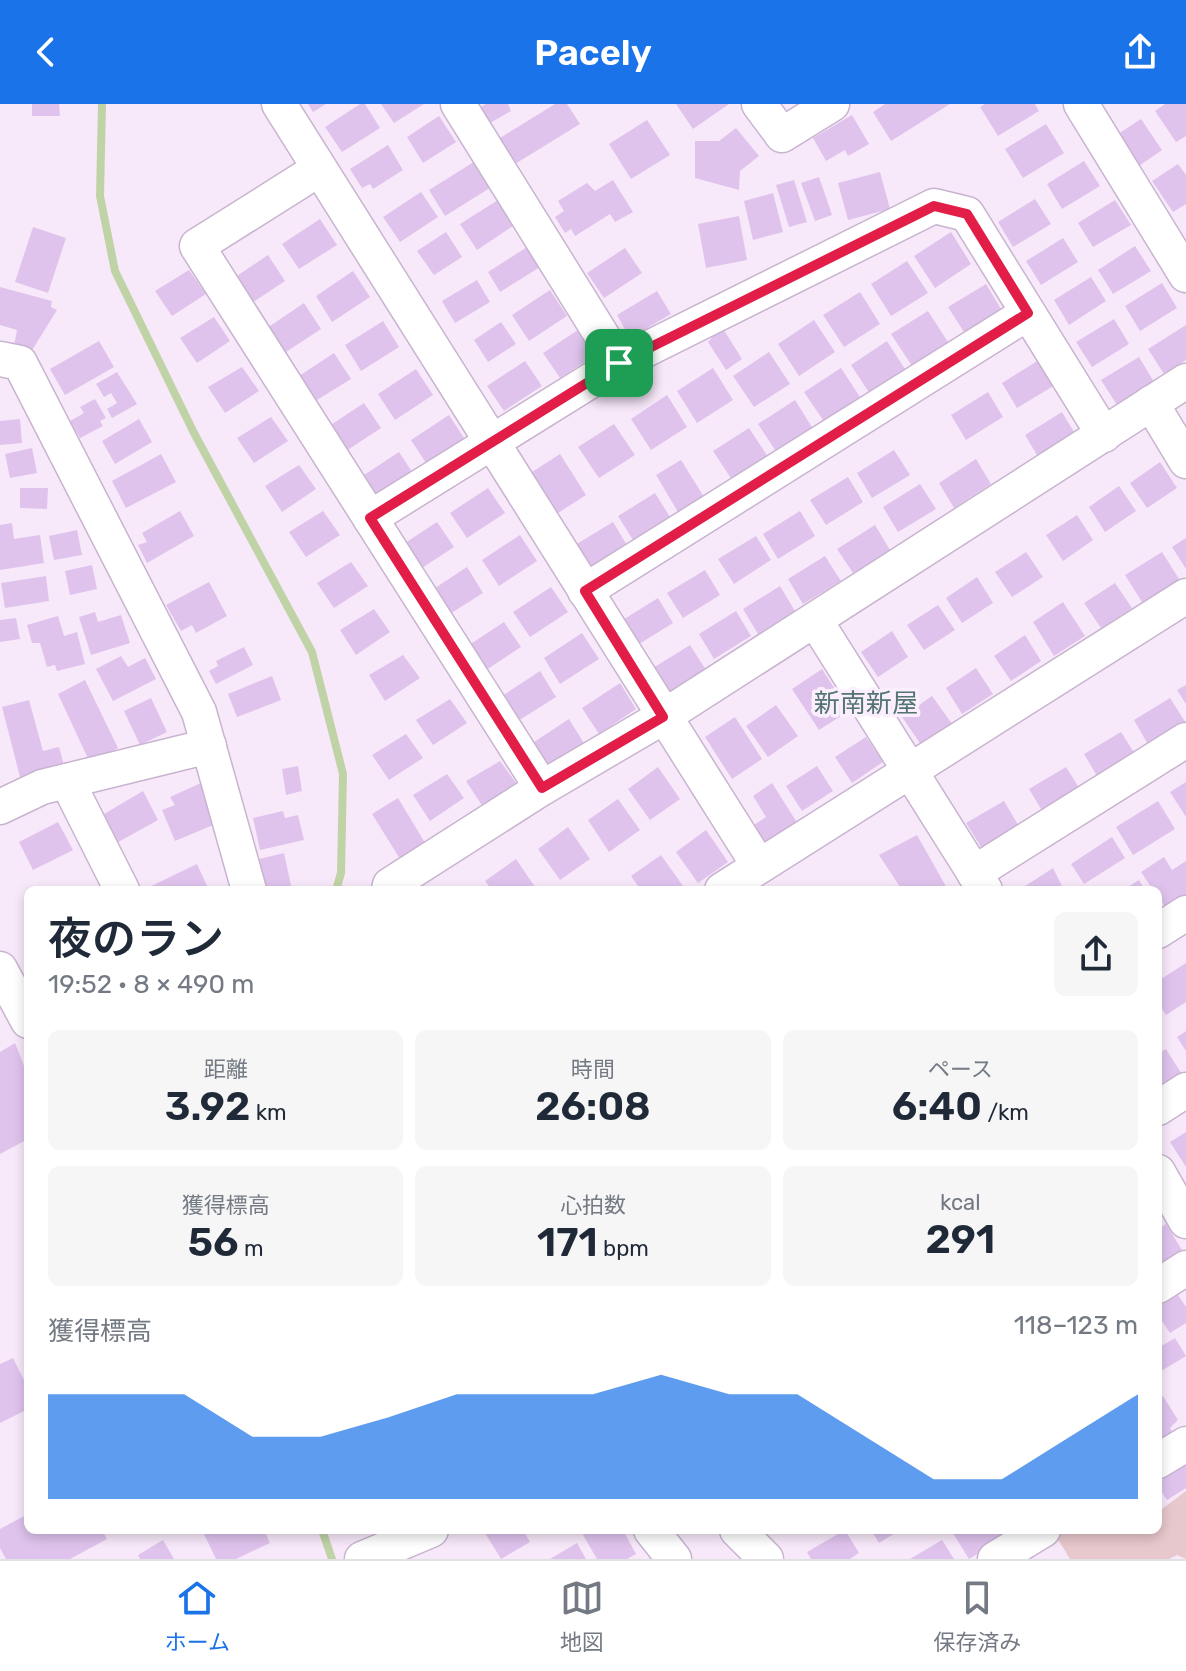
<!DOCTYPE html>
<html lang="ja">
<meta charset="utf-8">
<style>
:root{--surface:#fff;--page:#f6f6f7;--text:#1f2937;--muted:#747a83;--line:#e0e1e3;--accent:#1a73e8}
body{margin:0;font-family:Rubik,"Noto Sans JP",sans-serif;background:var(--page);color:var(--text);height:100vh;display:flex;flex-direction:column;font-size:30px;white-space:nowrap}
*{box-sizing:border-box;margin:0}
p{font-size:26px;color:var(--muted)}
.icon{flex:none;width:44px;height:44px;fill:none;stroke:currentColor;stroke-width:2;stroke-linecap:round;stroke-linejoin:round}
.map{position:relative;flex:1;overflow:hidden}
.drawer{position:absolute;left:24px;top:782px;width:1138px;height:648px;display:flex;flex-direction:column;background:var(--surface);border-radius:12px;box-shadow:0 4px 12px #0003}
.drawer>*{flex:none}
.pin{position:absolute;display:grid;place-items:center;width:68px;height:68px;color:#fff;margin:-34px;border-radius:16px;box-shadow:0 4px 12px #0006}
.round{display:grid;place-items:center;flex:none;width:84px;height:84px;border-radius:12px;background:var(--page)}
.summary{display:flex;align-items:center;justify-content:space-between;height:136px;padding:0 24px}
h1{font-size:44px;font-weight:600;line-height:60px}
.stats{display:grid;grid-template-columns:repeat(3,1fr);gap:12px;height:136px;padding:8px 24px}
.stats div{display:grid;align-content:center;border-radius:12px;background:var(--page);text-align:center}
.stats b{font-size:40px;font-weight:600}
.stats small{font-size:22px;font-weight:400}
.stats p{font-size:22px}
.chart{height:224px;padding:16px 24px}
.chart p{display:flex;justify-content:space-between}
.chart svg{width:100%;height:144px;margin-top:8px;fill:var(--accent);opacity:.7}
header{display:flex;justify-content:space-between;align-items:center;height:104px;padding:0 24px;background:var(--accent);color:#fff;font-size:36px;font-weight:600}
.menu{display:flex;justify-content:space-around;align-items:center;height:112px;border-top:2px solid var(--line);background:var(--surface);font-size:22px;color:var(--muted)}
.menu a{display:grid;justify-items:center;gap:4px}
.menu .selected{color:var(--accent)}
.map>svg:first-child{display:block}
</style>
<header><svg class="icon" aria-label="back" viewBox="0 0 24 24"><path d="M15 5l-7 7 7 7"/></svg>Pacely<svg class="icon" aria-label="share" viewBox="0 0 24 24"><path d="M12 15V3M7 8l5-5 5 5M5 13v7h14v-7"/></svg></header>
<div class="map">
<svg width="1186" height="1455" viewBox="0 0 1186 1455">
<rect width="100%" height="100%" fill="#f8e9fa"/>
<polygon fill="#e7c8cc" points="1186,1387 1186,1455 1177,1451 1169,1455 1070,1455 1053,1427 1158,1426 1158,1408"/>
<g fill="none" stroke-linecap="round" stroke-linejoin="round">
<g stroke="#c0d3a6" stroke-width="8">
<polyline points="102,0 100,92 115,167 194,329 312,548 343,670 341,769 336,786"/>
<polyline points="322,1426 332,1455"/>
</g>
</g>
<g fill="#dfc3ed">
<polygon points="32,0 59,0 60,12 32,12"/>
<polygon points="308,0 326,0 313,8"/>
<polygon points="360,0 365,0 380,24 342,48 325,23"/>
<polygon points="381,0 424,0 394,19"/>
<polygon points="486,0 508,0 511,7 485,22 476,6"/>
<polygon points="555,0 567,0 580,20 515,60 500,34"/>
<polygon points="676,0 729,0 693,25"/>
<polygon points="885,0 950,0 891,37 873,8"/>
<polygon points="985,0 1035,0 1039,7 998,32 980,3"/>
<polygon points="1165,0 1186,0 1186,32 1176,38 1155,7"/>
<polygon points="852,11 869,40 848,52 845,46 826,57 813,34"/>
<polygon points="439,12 456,38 423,59 407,33"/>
<polygon points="1141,15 1162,46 1136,64 1115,32"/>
<polygon points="647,16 670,51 631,75 609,40"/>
<polygon points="1046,20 1064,49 1023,74 1005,45"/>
<polygon points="736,24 759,52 740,67 739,86 695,74 695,37 719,37"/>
<polygon points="388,41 403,66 373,85 370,80 362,84 350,65"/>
<polygon points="477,56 493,82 445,112 429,86"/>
<polygon points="1084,57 1100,82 1062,105 1047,80"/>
<polygon points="1178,60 1186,71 1186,100 1173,108 1152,77"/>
<polygon points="880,68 890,105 848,116 838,79"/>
<polygon points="819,73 832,111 815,117 801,79"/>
<polygon points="613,76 633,108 615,118 610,110 575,132 571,125 565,129 555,113 564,107 558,97 587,79 595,87"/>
<polygon points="794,76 807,118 789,123 776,81"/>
<polygon points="421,88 438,113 400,138 383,113"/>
<polygon points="773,89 783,128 753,136 744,97"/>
<polygon points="1035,95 1051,120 1013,143 998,118"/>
<polygon points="498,96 519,118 477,146 460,120"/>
<polygon points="1115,96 1131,121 1093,143 1078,119"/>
<polygon points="739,112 747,156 706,164 698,120"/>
<polygon points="320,115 337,141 299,165 282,140"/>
<polygon points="33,123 66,134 48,189 15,178"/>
<polygon points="446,128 462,153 434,171 417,147"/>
<polygon points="951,128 971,160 935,184 914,152"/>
<polygon points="1063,134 1078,158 1041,181 1026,157"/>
<polygon points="532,140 545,160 500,188 488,168"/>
<polygon points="1135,142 1151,167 1113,190 1098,166"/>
<polygon points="625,144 642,169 604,194 587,169"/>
<polygon points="268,151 285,177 247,202 231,176"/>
<polygon points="907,157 928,189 891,212 871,180"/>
<polygon points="189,166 206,190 172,212 155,187"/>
<polygon points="353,167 370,193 332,218 316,192"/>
<polygon points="1091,173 1106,197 1069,221 1054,196"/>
<polygon points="477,176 490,198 455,219 442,197"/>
<polygon points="1162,179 1177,204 1140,227 1125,202"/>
<polygon points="986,180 1001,205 964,228 948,203"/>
<polygon points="0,183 52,197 51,203 57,206 31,248 14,242 17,226 0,221"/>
<polygon points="550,186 567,212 529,237 512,211"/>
<polygon points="657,187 671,210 630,234 617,211"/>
<polygon points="860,188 880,220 844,243 823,211"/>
<polygon points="304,199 321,225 283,250 267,224"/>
<polygon points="928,207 948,238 912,262 891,230"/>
<polygon points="214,213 230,237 197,259 180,234"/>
<polygon points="1114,215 1129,240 1092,263 1076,238"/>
<polygon points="814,216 835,248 799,272 778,240"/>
<polygon points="383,217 399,243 361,267 345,241"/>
<polygon points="501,218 516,240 488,258 474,236"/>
<polygon points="1186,221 1186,256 1164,270 1148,245"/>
<polygon points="722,223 742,255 726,266 708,238"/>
<polygon points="581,224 598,249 560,274 543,249"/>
<polygon points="99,237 114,263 65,291 50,265"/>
<polygon points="887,237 908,270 872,293 851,261"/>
<polygon points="769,248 790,280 754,303 733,272"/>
<polygon points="334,249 351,275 312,299 296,274"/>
<polygon points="1139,253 1154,278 1117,301 1101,276"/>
<polygon points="1039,256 1055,281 1017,304 1002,279"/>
<polygon points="525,257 542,282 504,307 487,282"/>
<polygon points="242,263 259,287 225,309 208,283"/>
<polygon points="713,264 733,296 697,319 677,287"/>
<polygon points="841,264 862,296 825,319 804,288"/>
<polygon points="416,265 433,291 395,316 378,290"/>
<polygon points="117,268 137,300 112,314 107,305 117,299 111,289 104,293 96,280"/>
<polygon points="988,288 1003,313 966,336 951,311"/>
<polygon points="667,291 687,323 651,346 631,315"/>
<polygon points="95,295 106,314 100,317 103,322 80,334 70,317 84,309 80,303"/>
<polygon points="795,296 815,328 779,352 758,320"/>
<polygon points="364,299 381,324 343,349 326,324"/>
<polygon points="1062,308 1077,333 1040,356 1025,331"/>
<polygon points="449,311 466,337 428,362 411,336"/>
<polygon points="271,313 288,337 254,359 237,334"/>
<polygon points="20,315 22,339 0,341 0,317"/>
<polygon points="139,315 152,338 115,360 102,337"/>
<polygon points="614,320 635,351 599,374 578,343"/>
<polygon points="749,324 770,356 734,379 713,347"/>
<polygon points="32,344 37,369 10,374 5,350"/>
<polygon points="894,346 910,371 872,394 857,369"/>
<polygon points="399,348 416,374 378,399 361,373"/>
<polygon points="161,350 176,378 126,404 112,377"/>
<polygon points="560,350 586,391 558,409 532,368"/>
<polygon points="976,355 991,380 954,404 939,379"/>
<polygon points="681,356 704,393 678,408 656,371"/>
<polygon points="1160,358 1177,384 1147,404 1130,379"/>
<polygon points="299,361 316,385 282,408 265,382"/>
<polygon points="848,373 863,398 826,421 810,396"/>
<polygon points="920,380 936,405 898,428 883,403"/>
<polygon points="1119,382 1136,407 1105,428 1089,403"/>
<polygon points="20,384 48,384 47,405 20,404"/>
<polygon points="488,384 505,409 467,434 450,409"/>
<polygon points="655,389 670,413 633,436 618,412"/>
<polygon points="180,407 194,432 147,459 138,441 147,438 142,429"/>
<polygon points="323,407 340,431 306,453 289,428"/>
<polygon points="800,407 815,432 778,455 763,430"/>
<polygon points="1077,411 1093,436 1063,457 1046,431"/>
<polygon points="437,418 454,443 416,468 399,443"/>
<polygon points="613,418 628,443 591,466 575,441"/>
<polygon points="12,419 14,435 40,431 44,459 0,466 0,421"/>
<polygon points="875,421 890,446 853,469 837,445"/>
<polygon points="77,426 82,451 54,456 49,432"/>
<polygon points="520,431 537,457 499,482 482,456"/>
<polygon points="756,432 771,456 734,480 718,455"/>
<polygon points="1186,434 1186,465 1172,443"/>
<polygon points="1026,448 1043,473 1012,493 995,468"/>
<polygon points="1162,448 1179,475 1142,498 1125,471"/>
<polygon points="825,452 841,477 803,500 788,475"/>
<polygon points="351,458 368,482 334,504 317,479"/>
<polygon points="92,461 97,485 70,491 65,467"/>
<polygon points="467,463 483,489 445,513 429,488"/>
<polygon points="705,466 720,491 683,514 667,489"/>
<polygon points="46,472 49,497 5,504 1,479"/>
<polygon points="977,473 993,499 962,519 946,494"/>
<polygon points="209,478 227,512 196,529 192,521 181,527 166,501"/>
<polygon points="1115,479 1132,504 1101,524 1084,499"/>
<polygon points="780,482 795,507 758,530 743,505"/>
<polygon points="551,483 568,508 530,533 513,508"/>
<polygon points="658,494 673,519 636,542 621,517"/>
<polygon points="1063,498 1085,532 1054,552 1033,518"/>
<polygon points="938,501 955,526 924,546 907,521"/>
<polygon points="374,505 390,528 356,551 340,526"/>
<polygon points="736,507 751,532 714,555 699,530"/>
<polygon points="95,508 98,518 121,511 130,539 91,551 79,513"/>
<polygon points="58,512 64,532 77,528 85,560 57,567 55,561 47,563 40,539 32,539 27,521"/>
<polygon points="16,514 20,535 0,538 0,516"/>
<polygon points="504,518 521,543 483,568 466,543"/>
<polygon points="892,527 908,553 878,573 861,548"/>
<polygon points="582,529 599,555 560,580 544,554"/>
<polygon points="1025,531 1041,557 1011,577 994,552"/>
<polygon points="690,541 706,566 668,589 653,564"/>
<polygon points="244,543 253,561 216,580 209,567 218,562 216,557"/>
<polygon points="403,551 420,574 385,597 369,571"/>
<polygon points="121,552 128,563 145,554 156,575 113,597 96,565"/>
<polygon points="976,564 993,590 962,610 946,584"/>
<polygon points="822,565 849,607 819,626 792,585"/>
<polygon points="540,567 556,593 518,617 502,592"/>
<polygon points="272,572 281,596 237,613 228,590"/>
<polygon points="85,576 118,644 91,661 58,590"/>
<polygon points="620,579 636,605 599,630 582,604"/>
<polygon points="1186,581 1186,600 1177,586"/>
<polygon points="932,592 955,624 924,645 902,613"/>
<polygon points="151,594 167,628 140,641 124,607"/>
<polygon points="1170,594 1186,619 1150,644 1134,616"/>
<polygon points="450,595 467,619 433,641 416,616"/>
<polygon points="29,596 43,647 59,643 64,661 20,673 2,603"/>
<polygon points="776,601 798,632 768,653 746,622"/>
<polygon points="735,613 762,655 732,675 705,633"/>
<polygon points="569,615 585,641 547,666 531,640"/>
<polygon points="1121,628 1138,655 1100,677 1084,650"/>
<polygon points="406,630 423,654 389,676 372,651"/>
<polygon points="866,633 883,658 852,679 835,653"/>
<polygon points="500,657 517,680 483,703 466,677"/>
<polygon points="298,662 302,687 286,691 282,665"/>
<polygon points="817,662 833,687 802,707 786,682"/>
<polygon points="658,663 680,695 650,716 628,685"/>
<polygon points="1066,663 1083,690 1046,713 1029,685"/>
<polygon points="447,670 464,694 430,717 413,691"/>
<polygon points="1186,678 1186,713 1170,688"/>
<polygon points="201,679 218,719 175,737 162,706 175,701 170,693"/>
<polygon points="772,679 798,720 766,740 754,721 766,713 753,692"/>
<polygon points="143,687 158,716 113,741 99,713"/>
<polygon points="398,694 427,742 402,758 372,710"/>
<polygon points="618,695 640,726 609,748 588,716"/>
<polygon points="1004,697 1020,724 983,746 966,719"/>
<polygon points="1158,697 1175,725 1133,751 1116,723"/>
<polygon points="283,707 285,714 298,711 304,736 260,746 253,714"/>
<polygon points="58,718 73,746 33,766 19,738"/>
<polygon points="568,723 590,755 560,776 538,745"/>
<polygon points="706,726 728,758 698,779 676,748"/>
<polygon points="917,731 948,786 902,786 879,751"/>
<polygon points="1112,733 1125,754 1084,780 1071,760"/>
<polygon points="284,749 292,786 261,786 255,756"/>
<polygon points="661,751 683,782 678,786 641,786 631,772"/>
<polygon points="1164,753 1172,766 1186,757 1186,792 1165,805 1158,786 1153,786 1141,768"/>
<polygon points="516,755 537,786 492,786 485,777"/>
<polygon points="197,760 209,786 143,786"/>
<polygon points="1053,764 1064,786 1019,786"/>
<polygon points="1139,776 1145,786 1123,786"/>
<polygon points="1186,859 1186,898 1166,911 1158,898 1158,877"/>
<polygon points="1186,927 1186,947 1177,933"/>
<polygon points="15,939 28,972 28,1035 0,1050 0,948"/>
<polygon points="1166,945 1183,972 1158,988 1158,950"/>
<polygon points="1186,1028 1186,1063 1170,1038"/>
<polygon points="1166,1120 1182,1146 1158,1161 1158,1125"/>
<polygon points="1178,1191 1186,1203 1186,1219 1170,1229 1158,1211 1158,1203"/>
<polygon points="1175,1234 1186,1252 1158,1269 1158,1244"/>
<polygon points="13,1254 28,1284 28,1305 0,1319 0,1260"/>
<polygon points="1163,1292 1178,1316 1170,1324 1175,1333 1158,1342 1158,1295"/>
<polygon points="1186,1351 1186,1384 1167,1396 1158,1382 1158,1369"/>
<polygon points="28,1410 28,1426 102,1426 107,1435 70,1455 6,1455 0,1444 0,1425"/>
<polygon points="202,1426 264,1426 270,1439 236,1455 216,1455"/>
<polygon points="490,1426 523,1426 530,1438 501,1455 485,1429"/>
<polygon points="591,1426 623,1426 636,1450 627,1455 597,1455 583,1431"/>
<polygon points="845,1426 859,1449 850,1455 811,1455 807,1448"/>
<polygon points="871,1426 900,1426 879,1439"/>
<polygon points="951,1426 1017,1426 969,1455"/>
<polygon points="163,1436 174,1455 140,1455 138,1451"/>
<polygon points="942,1436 954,1455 910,1455"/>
<polygon points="577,1439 586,1455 550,1455"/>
</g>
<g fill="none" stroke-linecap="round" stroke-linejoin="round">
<g stroke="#c8b4d0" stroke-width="37">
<g id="minor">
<polyline points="279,0 759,762"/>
<polyline points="458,0 619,259"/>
<polyline points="759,0 782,31 832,0"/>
<polyline points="1081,0 1186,171"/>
<polyline points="319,65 197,142 542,684"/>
<polyline points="0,255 20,259 199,608 249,786"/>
<polyline points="1151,299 1186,357"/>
<polyline points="370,414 619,259 934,102 967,110 1104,331"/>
<polyline points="585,487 1028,209"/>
<polyline points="815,516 985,786"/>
<polyline points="67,677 122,786"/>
<polyline points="0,703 42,683 209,642"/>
<polyline points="974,769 1186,636"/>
<polyline points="389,786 390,781 542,684 663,613 1186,277"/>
<polyline points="722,786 1186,492"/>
<polyline points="1158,827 1186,809"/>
<polyline points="0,865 28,917"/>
<polyline points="1158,1004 1186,986"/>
<polyline points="1158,1068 1186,1117"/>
<polyline points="1158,1182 1186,1164"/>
<polyline points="1158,1357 1186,1340"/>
<polyline points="651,1426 674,1455"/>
<polyline points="737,1426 766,1455"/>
<polyline points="362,1455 431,1426"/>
<polyline points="995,1455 1043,1426"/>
</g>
</g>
<use href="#minor" stroke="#fff" stroke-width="34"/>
</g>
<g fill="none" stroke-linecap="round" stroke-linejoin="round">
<g stroke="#fff" stroke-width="16">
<polygon id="route" points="934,102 967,110 1028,209 585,487 663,613 542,684 370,414 619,259"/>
</g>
<use href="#route" stroke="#e11d48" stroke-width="10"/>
</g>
<g text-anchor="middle" stroke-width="7" stroke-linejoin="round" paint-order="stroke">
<g font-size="26" fill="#547472" stroke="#fbeffd">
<text x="866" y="608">新南新屋</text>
</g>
</g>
</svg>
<div class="pin" style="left:619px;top:259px;background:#1e9e55"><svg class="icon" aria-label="arrive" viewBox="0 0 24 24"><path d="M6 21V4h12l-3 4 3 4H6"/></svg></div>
<section class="drawer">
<div class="summary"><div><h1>夜のラン</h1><p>19:52 · 8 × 490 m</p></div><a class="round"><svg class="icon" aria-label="share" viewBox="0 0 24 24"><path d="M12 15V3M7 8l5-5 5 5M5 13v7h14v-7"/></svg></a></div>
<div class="stats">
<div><p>距離</p><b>3.92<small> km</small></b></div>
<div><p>時間</p><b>26:08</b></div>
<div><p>ペース</p><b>6:40<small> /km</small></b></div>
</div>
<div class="stats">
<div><p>獲得標高</p><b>56<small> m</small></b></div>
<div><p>心拍数</p><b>171<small> bpm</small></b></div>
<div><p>kcal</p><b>291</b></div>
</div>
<div class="chart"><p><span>獲得標高</span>118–123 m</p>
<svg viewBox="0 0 160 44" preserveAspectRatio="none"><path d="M0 44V12L10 12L20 12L30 25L40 25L50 19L60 12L70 12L80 12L90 6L100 12L110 12L120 25L130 38L140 38L150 25L160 12V44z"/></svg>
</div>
</section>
</div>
<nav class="menu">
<a class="selected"><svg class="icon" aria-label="home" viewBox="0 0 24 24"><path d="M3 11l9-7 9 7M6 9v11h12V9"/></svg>ホーム</a>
<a><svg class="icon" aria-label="map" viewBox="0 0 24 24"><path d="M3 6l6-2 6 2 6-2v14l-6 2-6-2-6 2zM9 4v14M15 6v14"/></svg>地図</a>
<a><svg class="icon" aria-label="saved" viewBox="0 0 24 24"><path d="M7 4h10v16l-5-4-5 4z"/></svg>保存済み</a>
</nav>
